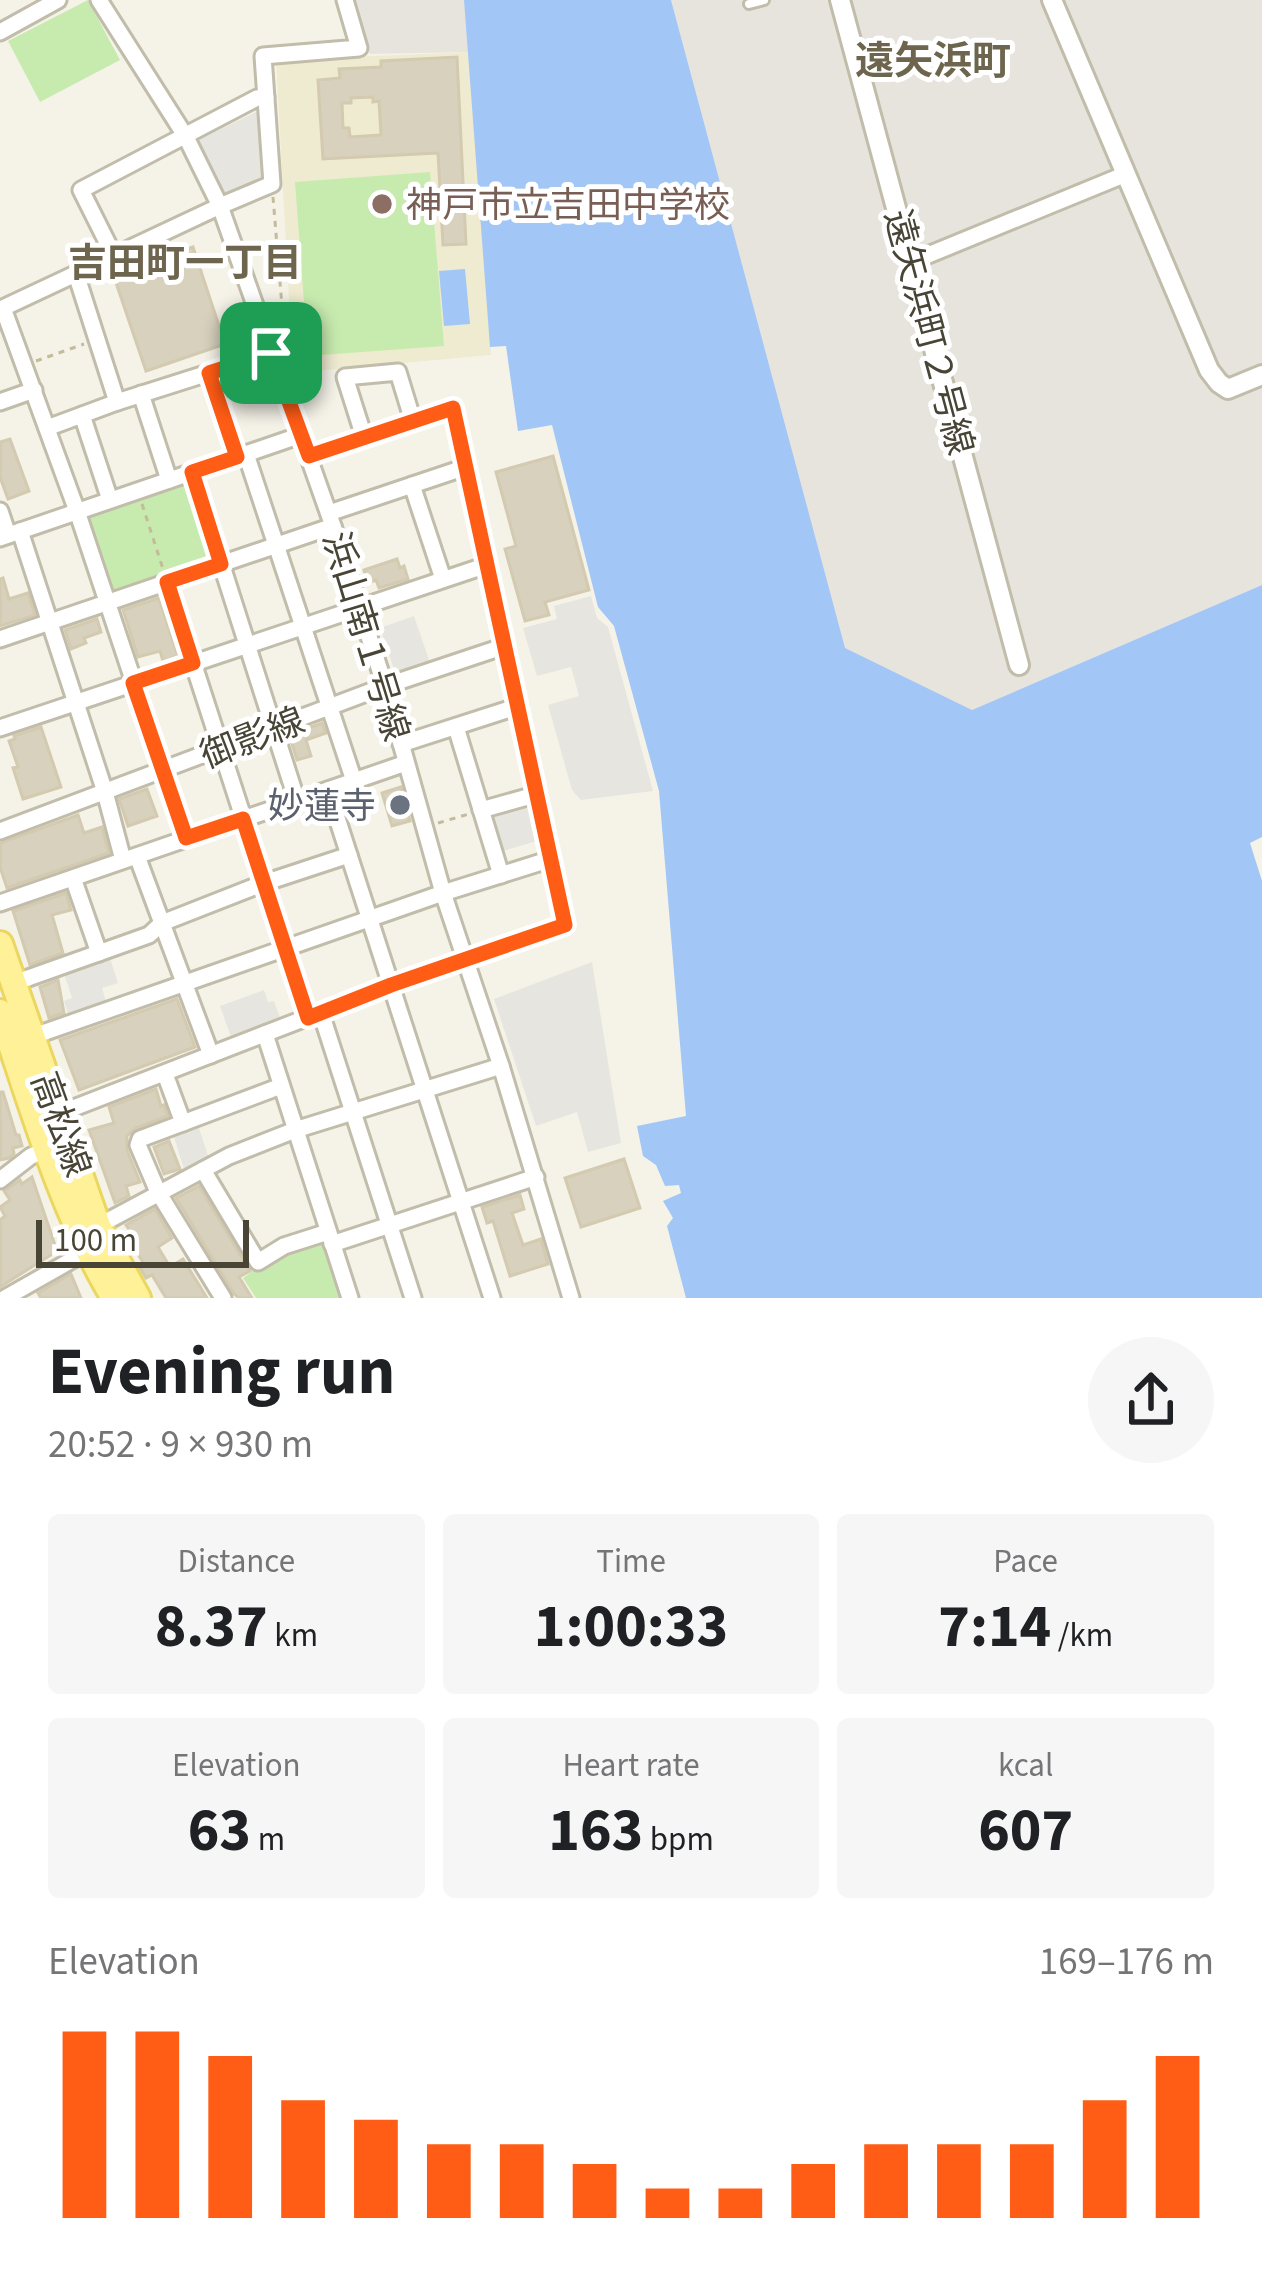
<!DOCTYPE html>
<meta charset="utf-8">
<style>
:root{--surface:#fff;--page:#f6f6f6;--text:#202124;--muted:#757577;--accent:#ff5c15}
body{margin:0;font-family:"Source Sans 3","Noto Sans JP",sans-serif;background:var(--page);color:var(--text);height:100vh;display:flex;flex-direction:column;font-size:45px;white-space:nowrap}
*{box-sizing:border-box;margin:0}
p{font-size:39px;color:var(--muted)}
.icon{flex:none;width:66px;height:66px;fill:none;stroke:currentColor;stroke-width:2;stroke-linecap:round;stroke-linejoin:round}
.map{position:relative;height:1298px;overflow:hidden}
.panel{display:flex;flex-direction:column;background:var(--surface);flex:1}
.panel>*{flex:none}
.scale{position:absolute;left:36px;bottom:30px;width:213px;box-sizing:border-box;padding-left:12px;border:6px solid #494536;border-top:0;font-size:33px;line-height:42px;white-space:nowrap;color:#494536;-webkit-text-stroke:9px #fff;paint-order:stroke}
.pin{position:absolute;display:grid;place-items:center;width:102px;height:102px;color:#fff;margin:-51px;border-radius:24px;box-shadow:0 6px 18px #0006}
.round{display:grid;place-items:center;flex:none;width:126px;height:126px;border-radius:63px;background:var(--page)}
.summary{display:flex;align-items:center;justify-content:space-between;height:204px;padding:0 48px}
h1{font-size:66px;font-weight:700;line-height:90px}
.figures{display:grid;grid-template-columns:repeat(3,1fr);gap:18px;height:204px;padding:12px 48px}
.figures div{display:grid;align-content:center;border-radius:12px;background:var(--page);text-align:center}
.figures b{font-size:60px;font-weight:700}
.figures small{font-size:33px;font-weight:400}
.figures p{font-size:33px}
.chart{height:336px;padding:24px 48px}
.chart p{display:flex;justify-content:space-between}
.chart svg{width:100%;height:216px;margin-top:12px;stroke:var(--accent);stroke-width:6}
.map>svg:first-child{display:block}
</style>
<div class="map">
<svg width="1262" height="1298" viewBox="0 0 1262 1298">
<rect width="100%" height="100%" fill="#f5f3e8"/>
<g fill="#e7e4dd">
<polygon points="353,0 464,0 470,52 370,54"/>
<polygon points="671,0 1262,0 1262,585 972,710 844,648"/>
</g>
<polygon fill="#efebd1" points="470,52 491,355 293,373 276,60"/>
<g fill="#c7ebaf">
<polygon points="88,0 120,60 40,102 8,41"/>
<polygon points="430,172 444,346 308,356 295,182"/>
<polygon points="193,476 216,559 111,596 83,516"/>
<polygon points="320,1238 326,1242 344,1298 256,1298 243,1278 284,1249"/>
</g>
<g fill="#e6e5e0">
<polygon points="256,112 265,116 267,176 221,198 194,142"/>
<polygon points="591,596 597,618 608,627 653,791 581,800 572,790 548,705 579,696 571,667 537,676 523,628 557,619 554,606"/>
<polygon points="414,616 430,663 401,672 394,669 380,628"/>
<polygon points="529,802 540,840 500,852 489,814"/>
<polygon points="109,955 118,983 102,988 107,1005 69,1017 64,1001 72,998 63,970"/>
<polygon points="592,962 621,1143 588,1152 577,1112 536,1126 494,999"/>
<polygon points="264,990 268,1002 274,1001 282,1023 232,1040 220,1006"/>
<polygon points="197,1122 209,1159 185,1172 172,1131"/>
</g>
<g fill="#a2c6f5">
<polygon points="464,0 671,0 845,648 972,710 1262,585 1262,837 1250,843 1262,881 1262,1298 686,1298 667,1226 673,1218 663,1201 681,1193 679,1185 665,1186 656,1165 643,1156 637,1126 686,1116 659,791 614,626 598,607 552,425 518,431 506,346 490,347"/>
<polygon points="465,269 470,324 444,326 439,271"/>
</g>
<g fill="#d7d1bd" stroke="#d3cab0" stroke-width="3" fill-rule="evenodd">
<path d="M457,57L466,244L443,245L438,153L323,159L318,80L340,78L339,69L381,67V61ZM373,97V102L379,101L381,135L350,137L349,128H343L342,103H351V98Z"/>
<polygon points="193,247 225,344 146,371 113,274"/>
<polygon points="10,439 29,491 8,499 0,477 0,442"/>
<polygon points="553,456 589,590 545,602 549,615 525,621 505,549 516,546 496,472"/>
<polygon points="397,559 400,568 404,566 408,579 379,588 376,580 368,583 364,570"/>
<polygon points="3,578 9,599 28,593 35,615 0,626 0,579"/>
<polygon points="159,598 178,656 163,661 160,651 138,657 123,610"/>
<polygon points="97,619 101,632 84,638 86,643 71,649 65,630"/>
<polygon points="322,723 326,733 306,740 311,756 297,760 289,735"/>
<polygon points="41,727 61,787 23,799 13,768 18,767 9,741 15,739 14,736"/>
<polygon points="401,787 410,821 392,826 382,793"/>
<polygon points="147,789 157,816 128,826 119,799"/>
<polygon points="78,815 84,833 102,827 109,853 7,888 0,867 0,843"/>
<polygon points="66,893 71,910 52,915 63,953 30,965 13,911"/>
<polygon points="58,980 64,1013 49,1018 40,987"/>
<polygon points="177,999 195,1047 79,1090 60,1040"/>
<polygon points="156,1089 161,1106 164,1105 168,1116 136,1128 127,1136 127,1150 140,1182 126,1186 129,1196 115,1203 89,1130 114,1123 109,1107"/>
<polygon points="0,1092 3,1092 16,1135 19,1135 22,1146 13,1148 14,1154 9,1158 0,1160"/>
<polygon points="169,1141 180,1169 164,1174 154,1147"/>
<polygon points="624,1159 640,1208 581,1227 565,1178"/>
<polygon points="32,1177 57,1251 0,1287 0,1220 5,1216 0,1207 10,1200 4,1191 20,1180 22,1184"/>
<polygon points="199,1186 250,1271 239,1277 252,1298 239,1298 234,1294 176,1198"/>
<polygon points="520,1195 524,1209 512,1213 523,1245 541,1239 548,1264 510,1276 493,1221 487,1223 482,1207"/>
<polygon points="155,1209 172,1238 158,1247 170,1267 183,1259 207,1298 166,1298 152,1275 146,1278 140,1268 145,1266 126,1233 130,1231 126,1225"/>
<polygon points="71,1274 81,1298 41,1298 38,1293"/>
</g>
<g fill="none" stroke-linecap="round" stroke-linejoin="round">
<g stroke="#c1bdaa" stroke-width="14">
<polyline id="service" points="749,4 764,0"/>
</g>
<g stroke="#c1bdaa" stroke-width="21">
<g id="minor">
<polyline points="99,0 186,137 220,206 333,526 385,686 443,893 501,1066 571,1298"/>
<polyline points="0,32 58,0"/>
<polyline points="114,256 81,190 257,98 266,97"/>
<polyline points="911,262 1126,174"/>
<polyline points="76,274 117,402"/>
<polyline points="209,373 237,457"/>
<polyline points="141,394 169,480"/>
<polyline points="0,402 34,390"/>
<polyline points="82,415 110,500"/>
<polyline points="47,428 117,402 271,353"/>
<polyline points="364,437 345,377 398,372 413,421"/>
<polyline points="246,454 354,781"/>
<polyline points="192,472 297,801"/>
<polyline points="412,485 443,579"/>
<polyline points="0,511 8,535"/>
<polyline points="329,513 466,467"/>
<polyline points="20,531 105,792 123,860"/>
<polyline points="0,538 301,435"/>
<polyline points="167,582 308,1018"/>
<polyline points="0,639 333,526"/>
<polyline points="456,727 501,875"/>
<polyline points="0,728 487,565"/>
<polyline points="401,744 519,706"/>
<polyline points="328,790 492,1298"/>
<polyline points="481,810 538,794"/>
<polyline points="0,831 385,686 505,646"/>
<polyline points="186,839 77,511 3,308 220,206 272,184 263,56 359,48 345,0"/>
<polyline points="137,856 211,1055"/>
<polyline points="73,878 99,953"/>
<polyline points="0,903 406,763"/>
<polyline points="14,983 149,935 162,923 264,883 349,855"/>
<polyline points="321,1013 413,1298"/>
<polyline points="265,1034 350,1298"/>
<polyline points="31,1037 443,893 551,859"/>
<polyline points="165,1074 183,1123"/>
<polyline points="58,1114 391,985 565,925 453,408 309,456"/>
<polyline points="203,1170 258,1262 284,1246 328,1232"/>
<polyline points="0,1180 31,1156 54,1147"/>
<polyline points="98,1226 229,1156 295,1130 501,1066"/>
<polyline points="332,1244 536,1177"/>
<polyline points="5,1298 86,1252"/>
<polyline points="223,1298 158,1192 138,1145 140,1139 281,1086"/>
</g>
</g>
<g stroke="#c1bdaa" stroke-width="24">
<g id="tertiary">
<polyline points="840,0 1019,665"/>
<polyline points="1052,0 1209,370 1219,383 1228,389 1262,375"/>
</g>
</g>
<g stroke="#ebd660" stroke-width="30">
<g id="primary">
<polyline points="0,944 98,1226 138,1298"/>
<path d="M0,1012C33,1109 61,1210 114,1298"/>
</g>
</g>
<g stroke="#c4bb9a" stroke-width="3" stroke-dasharray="6 6" stroke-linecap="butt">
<polyline points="273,197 285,343"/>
<polyline points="36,361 84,344"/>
<polyline points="142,504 163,569"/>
<polyline points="438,823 469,814"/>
</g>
<use href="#service" stroke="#fff" stroke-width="8"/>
<use href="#minor" stroke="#fff" stroke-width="15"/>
<use href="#tertiary" stroke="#fff" stroke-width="18"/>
<use href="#primary" stroke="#fff197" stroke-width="24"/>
</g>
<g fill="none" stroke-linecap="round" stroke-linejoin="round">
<g stroke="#fff" stroke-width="24">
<polygon id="route" points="271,353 309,456 453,408 565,925 391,985 308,1018 243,819 186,838 133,683 193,663 167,582 221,564 192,472 237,457 209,373"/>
</g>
<use href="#route" stroke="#ff5c15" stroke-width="15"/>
</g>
<circle fill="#8d6e63" stroke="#fff" stroke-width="4.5" cx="382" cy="204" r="12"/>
<circle fill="#6b7280" stroke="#fff" stroke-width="4.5" cx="400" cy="805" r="12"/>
<g text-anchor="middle" stroke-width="10" stroke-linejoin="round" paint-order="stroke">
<g font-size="36" fill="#785e54" stroke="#fff" text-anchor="start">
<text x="406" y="217">神戸市立吉田中学校</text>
</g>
<g font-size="36" fill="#494536" stroke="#fff">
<text transform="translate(930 332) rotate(75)" y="13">遠矢浜町２号線</text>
<text transform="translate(367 636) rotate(73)" y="13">浜山南１号線</text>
<text transform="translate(252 737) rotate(-21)" y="13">御影線</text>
<text transform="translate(62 1124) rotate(70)" y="13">高松線</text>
</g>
<g font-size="36" fill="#5b616d" stroke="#fff" text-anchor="end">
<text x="376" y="818">妙蓮寺</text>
</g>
<g font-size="39" font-weight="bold" fill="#6d654d" stroke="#fff">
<text x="933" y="74">遠矢浜町</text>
<text x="185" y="276">吉田町一丁目</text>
</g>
</g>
</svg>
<div class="scale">100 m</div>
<div class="pin" style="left:271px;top:353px;background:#1e9e55"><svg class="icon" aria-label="arrive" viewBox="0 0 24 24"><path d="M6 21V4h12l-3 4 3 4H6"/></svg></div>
</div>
<section class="panel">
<div class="summary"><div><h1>Evening run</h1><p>20:52 · 9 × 930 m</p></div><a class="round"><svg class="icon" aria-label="share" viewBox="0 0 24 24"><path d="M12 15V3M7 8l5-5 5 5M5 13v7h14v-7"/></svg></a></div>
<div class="figures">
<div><p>Distance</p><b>8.37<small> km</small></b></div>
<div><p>Time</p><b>1:00:33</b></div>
<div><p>Pace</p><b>7:14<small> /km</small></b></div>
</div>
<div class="figures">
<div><p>Elevation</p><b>63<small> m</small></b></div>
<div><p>Heart rate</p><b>163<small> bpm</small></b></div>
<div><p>kcal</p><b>607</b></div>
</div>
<div class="chart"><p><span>Elevation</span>169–176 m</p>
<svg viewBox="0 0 160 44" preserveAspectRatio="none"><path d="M5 44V6M15 44V6M25 44V11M35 44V20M45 44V24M55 44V29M65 44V29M75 44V33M85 44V38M95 44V38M105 44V33M115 44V29M125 44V29M135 44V29M145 44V20M155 44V11"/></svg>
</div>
</section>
